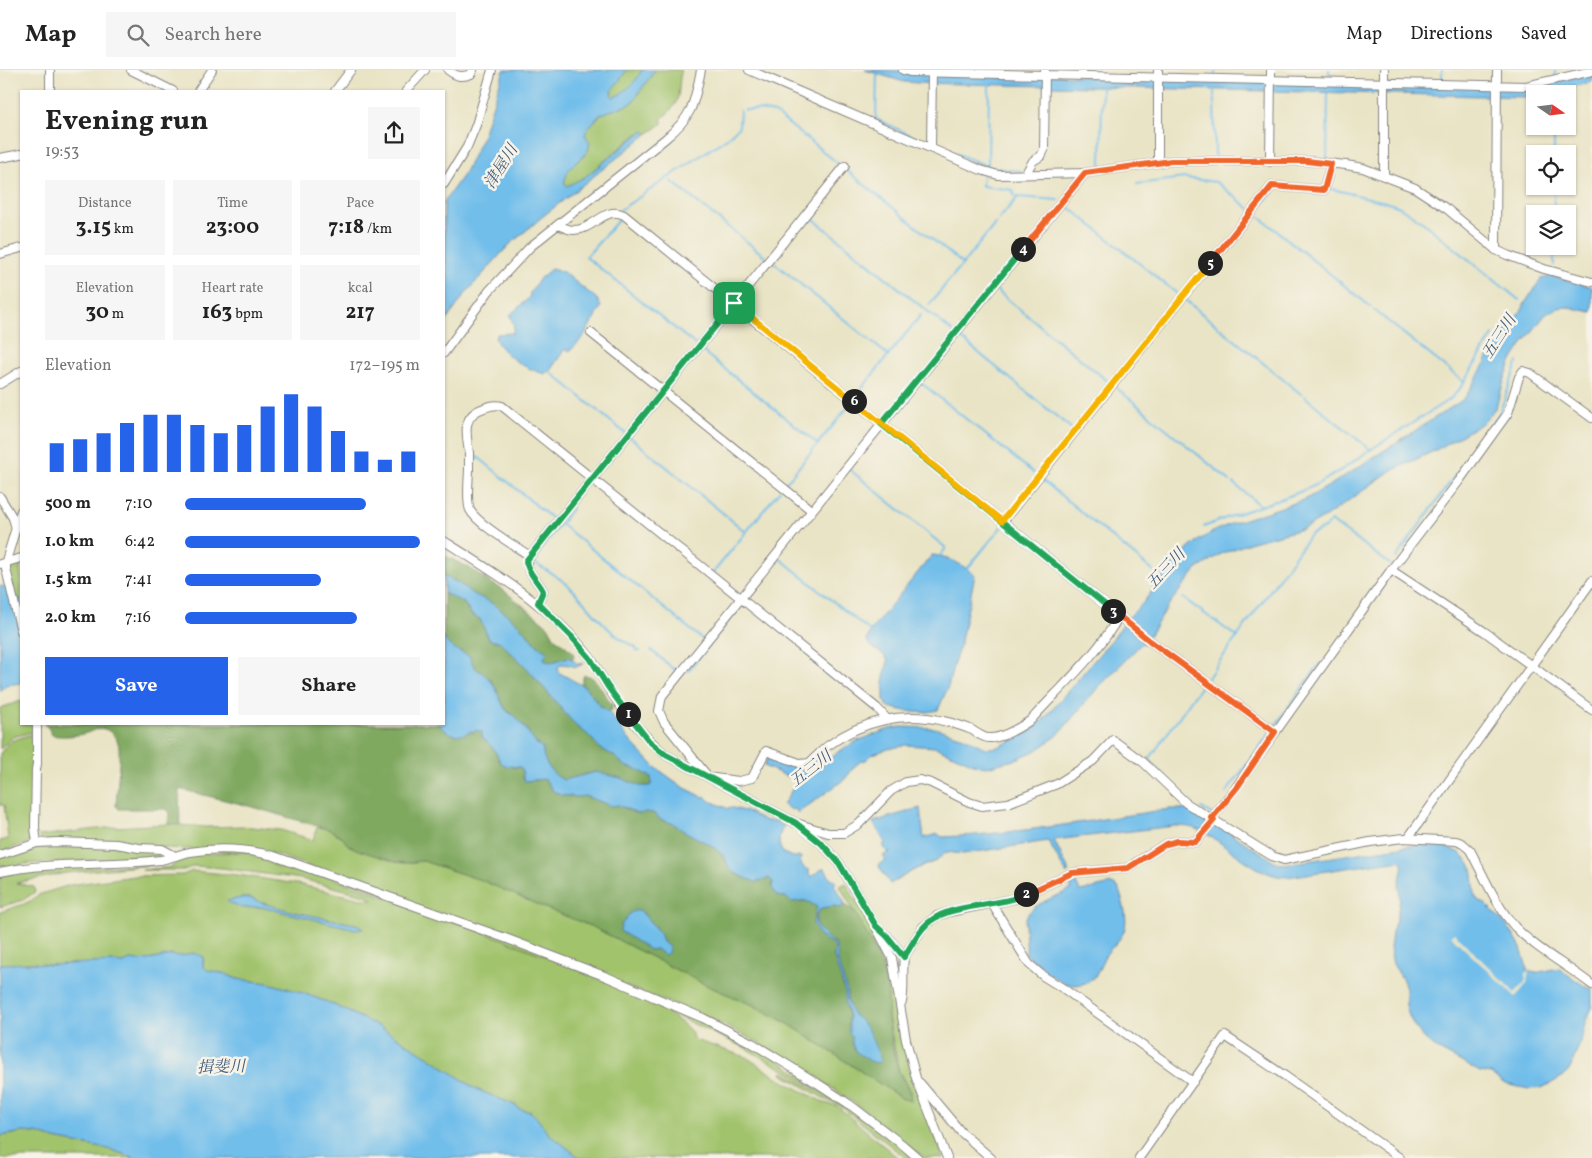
<!DOCTYPE html>
<meta charset="utf-8">
<style>
:root{--surface:#fff;--page:#f6f6f6;--text:#222;--muted:#767676;--line:#e0e0e0;--accent:#2563eb}
body{margin:0;font-family:Vollkorn,"Noto Serif JP",serif;background:var(--page);color:var(--text);height:100vh;display:flex;flex-direction:column;font-size:19px;white-space:nowrap}
*{box-sizing:border-box;margin:0}
p{font-size:16px;color:var(--muted)}
.icon{flex:none;width:28px;height:28px;fill:none;stroke:currentColor;stroke-width:2;stroke-linecap:round;stroke-linejoin:round}
.map{position:relative;flex:1;overflow:hidden}
.sheet{position:absolute;left:20px;top:20px;width:425px;height:635px;display:flex;flex-direction:column;background:var(--surface);border-radius:0px;box-shadow:0 1px 4px #0004}
.sheet>*{flex:none}
.needle{width:32px;rotate:104deg}
.tools{position:absolute;left:1526px;top:15px;display:grid;gap:10px}
.tools a{display:grid;place-items:center;width:50px;height:50px;border-radius:0px;background:var(--surface);box-shadow:0 1px 4px #0004;font-size:25px}
.pin{position:absolute;display:grid;place-items:center;width:42px;height:42px;color:#fff;margin:-21px;border-radius:10px;box-shadow:0 2px 8px #0006}
.km{position:absolute;width:25px;height:25px;margin:-12px;border-radius:50%;background:#222;color:#fff;font-size:14px;line-height:25px;text-align:center}
.round{display:grid;place-items:center;flex:none;width:52px;height:52px;border-radius:0px;background:var(--page)}
.headline{display:flex;align-items:center;justify-content:space-between;height:85px;padding:0 25px}
h1{font-size:28px;font-weight:700;line-height:38px}
.metrics{display:grid;grid-template-columns:repeat(3,1fr);gap:8px;height:85px;padding:5px 25px}
.metrics div{display:grid;align-content:center;border-radius:0px;background:var(--page);text-align:center}
.metrics b{font-size:21px;font-weight:700}
.metrics small{font-size:14px;font-weight:400}
.metrics p{font-size:14px}
.chart{height:140px;padding:10px 25px}
.chart p{display:flex;justify-content:space-between}
.chart svg{width:100%;height:90px;margin-top:5px;stroke:var(--accent);stroke-width:6}
.cta{display:flex;gap:10px;margin-top:auto;padding:10px 25px}
.cta a{flex:1;height:58px;border-radius:0px;background:var(--accent);color:#fff;font-size:20px;font-weight:700;line-height:58px;text-align:center}
.cta a+a{background:var(--page);color:var(--text)}
ul{padding:0 25px;list-style:none;font-size:16px}
li{display:grid;grid-template-columns:80px 60px 1fr;align-items:center;height:38px}
li i{height:12px;border-radius:6px;background:var(--accent)}
header{display:flex;align-items:center;gap:30px;box-sizing:border-box;height:70px;padding:0 25px;background:var(--surface);border-bottom:1px solid var(--line)}
header strong{font-size:24px}
nav{display:flex;gap:28px;margin-inline-start:auto;font-size:18px}
.search{width:350px;height:45px;background:var(--page);display:flex;align-items:center;gap:12px;box-sizing:border-box;padding:0 18px;border-radius:0px;color:var(--muted);font-size:19px}
.map>svg:first-child{display:block}
</style>
<header>
<strong>Map</strong>
<div class="search"><svg class="icon" aria-label="search" viewBox="0 0 24 24"><circle cx="10" cy="10" r="6"/><path d="M15 15l6 6"/></svg>Search here</div>
<nav><a>Map</a><a>Directions</a><a>Saved</a></nav>
</header>
<div class="map">
<svg width="1592" height="1088" viewBox="0 0 1592 1088">
<rect width="100%" height="100%" fill="#f7f3e8"/>
<filter id="ink" filterUnits="userSpaceOnUse"><feTurbulence type="fractalNoise" baseFrequency=".02" numOctaves="2"/><feDisplacementMap in="SourceGraphic" scale="10" xChannelSelector="R" yChannelSelector="G"/><feConvolveMatrix kernelMatrix="1 2 1 2 8 2 1 2 1" color-interpolation-filters="sRGB"/></filter>
<filter id="wash" filterUnits="userSpaceOnUse"><feTurbulence type="fractalNoise" baseFrequency=".0096" numOctaves="4" result="noise"/><feDisplacementMap in="SourceGraphic" scale="20" xChannelSelector="R" yChannelSelector="G"/><feGaussianBlur stdDeviation="1.12" result="paint"/><feColorMatrix in="noise" values="0 0 0 0 0 0 0 0 0 0 0 0 0 0 0 0 0 1.4 0 .05"/><feComposite in="paint" operator="in"/></filter>
<g filter="url(#wash)">
<rect width="100%" height="100%" fill="#e9e4c5"/>
<g fill="#a1c36c" stroke="#627254" fill-rule="evenodd">
<path d="M627,0H642C637,11 624,24 613,27L611,25L613,19Z"/>
<path d="M655,0H681C677,24 683,32 661,49L663,53L649,63L647,64L645,61L637,64L585,107L570,116H566L564,112L569,99L586,84L585,65L588,58L601,44L631,34Z"/>
<polygon points="21,490 21,495 20,497 21,507 21,530 14,525 8,499 14,491"/>
<polygon points="21,631 21,654 35,654 35,661 13,667 0,679 0,638"/>
<polygon points="32,664 34,666 34,771 0,782 0,771 8,769 4,735 0,735 0,683 11,671"/>
<polygon points="168,754 206,757 242,756 281,760 313,770 317,757 328,759 341,766 348,775 396,792 405,793 423,791 481,810 543,837 593,857 710,917 753,935 784,951 903,1029 911,1022 899,1001 888,946 888,927 883,903 873,877 840,816 846,813 880,874 887,894 894,921 900,967 916,1019 944,1088 924,1088 854,1033 819,1009 757,972 705,946 276,784 42,771 38,766 115,757"/>
<polygon points="38,776 116,776 157,781 161,787 24,794 0,800 0,787"/>
<path d="M244,782L274,787L507,871L662,932L753,975L818,1015L817,1018L745,978L664,940C673,948 685,953 692,963V966L695,970L746,987L783,1011L825,1033L837,1036L898,1088H580L548,1063L537,1048L531,1042L519,1039L517,1036L476,1019L435,991L380,957L330,933L297,921L268,913L237,909L226,904L207,900L203,896L204,887L192,883L182,887L171,885L154,889L139,891L130,890L124,893L113,892L49,895L34,893L0,894V842L24,834L32,830L38,825L70,815L134,806L183,805L192,801L238,805L297,814L361,829H373L365,825L301,809L222,798L194,796L184,800H142L172,797L182,786L192,784ZM241,828H250L262,833L294,842L359,855L363,859H356L261,837L244,838L231,834L228,831Z"/>
<polygon points="160,794 66,803 16,813 34,817 35,822 23,830 0,837 0,806 25,800"/>
<polygon points="783,1002 827,1025 837,1028 915,1088 906,1088 839,1035 825,1029 782,1004"/>
<polygon points="23,1062 36,1063 55,1069 108,1079 136,1088 0,1088 0,1066"/>
</g>
<g fill="#80a960" stroke="#51664e" fill-rule="evenodd">
<path d="M445,486L470,498L483,508L503,520L548,556L554,567L573,582L574,587L573,589C563,584 555,596 545,590L544,586L547,582L539,577L521,557L490,532L471,523L460,514L444,506V487Z"/>
<path d="M444,523L464,533L471,545L480,549L489,569L494,571H499L526,597L576,656L587,664L600,678L614,686L625,696L639,700L651,707L653,710L650,716H640L620,708L596,702L564,710C552,706 542,691 543,679L531,668L527,659L520,654L514,645L506,640L503,634L499,629L497,620L491,610L473,596L470,587L462,582L450,577L444,568Z"/>
<path d="M584,605C598,605 603,626 612,634V640L608,641C597,636 592,622 581,614Z"/>
<path d="M44,654H439L442,656L473,662L479,660L482,662V667C489,672 498,684 500,692L512,697H520L523,702L522,707L527,711L545,709L553,721L561,725L578,727L585,726L612,736L618,735L634,743L647,742L653,743L660,749L674,754L682,760L712,776L724,786L729,798L734,803L755,812L769,808L773,812L772,815L777,826L786,827L791,832C805,831 805,829 817,837L813,853L823,868L831,873L835,878L834,887L845,922L847,940L849,947V962L852,967L868,961L861,951L852,945L849,935L847,930V921L839,896L835,874L822,864L816,855V846L821,838L835,836L841,838L844,834L855,842C869,869 886,897 888,927C889,934 888,940 888,947C890,964 894,983 898,999C902,1012 911,1017 911,1031L903,1029L784,951L753,935L710,917L593,857L543,837L481,810L423,791L405,793L396,792L358,780L348,775L341,766L328,759L245,735L179,719L180,755L168,754L169,741L165,739H119L116,736C117,718 120,695 119,677C118,668 108,656 98,659C93,660 88,663 83,664C73,666 62,667 52,665L49,659ZM642,842L661,865L663,872L659,880L656,879L650,880L620,861Z"/>
</g>
<g fill="#71beeb" stroke="#4a7093">
<path d="M504,0H627L613,19L611,25L613,27C624,24 637,11 642,0H655L631,34L601,44L588,58L585,65L590,72L588,81L569,99L564,112L567,116L585,107L640,63L645,61L646,65L542,147L508,176L466,223L444,254V132L465,102L482,68Z"/>
<polygon points="865,0 1520,18 1592,3 1592,12 1526,27 918,13 904,12"/>
<path d="M551,199L563,202L597,229L601,237L582,269L570,281L565,279L549,302L547,301L545,304C526,299 503,286 495,268L497,264L513,263L514,256L510,245L529,228L530,223L541,207H543L544,205Z"/>
<polygon points="1552,206 1592,217 1592,242 1567,237 1558,238 1546,244 1524,272 1513,289 1506,305 1496,337 1485,351 1478,356 1434,381 1389,402 1327,446 1313,454 1302,459 1252,472 1221,484 1196,500 1170,533 1144,574 1142,573 1096,620 1057,666 1037,680 1014,690 986,697 976,695 935,677 906,675 888,679 873,684 866,690 861,691 855,696 845,709 798,743 794,738 792,740 783,735 797,711 764,696 768,687 801,700 803,701 804,700 805,702 813,703 838,682 857,671 889,659 900,657 935,658 964,667 985,678 990,678 998,677 1027,663 1044,649 1115,566 1125,551 1143,533 1168,499 1182,484 1199,470 1216,460 1233,453 1306,429 1332,414 1461,331 1466,326 1499,269 1524,237 1523,236 1541,209"/>
<path d="M932,485C949,486 962,495 975,505L960,575L953,596L948,617L938,640C920,645 903,641 886,636V632L884,631V607L888,591C884,581 871,580 867,571L871,560Z"/>
<path d="M444,506L460,514L471,523L490,532L504,542L521,557L539,577L547,582V584L544,587L545,591L552,592L569,587L578,594L584,593L583,594L576,597L570,595L561,594L558,598V602L585,617L601,637L608,641L631,672L655,697L683,717L703,727L705,726L708,730L729,739V737L748,742L766,751H776L784,756C778,765 777,774 783,783L793,787H801L800,792L804,798L809,800V804L811,807L822,799H825L831,809H834L836,812L834,815L844,831L843,836L841,838L835,836L821,838C805,856 827,865 836,876L839,896L847,921V930L853,945L861,951L868,960L880,988L879,992L877,993L870,991L855,981L852,973V967L849,963V947L845,931V922L834,887L835,878L831,873L819,866L813,853L817,837C803,828 806,831 791,832L786,827L777,826L772,818L773,812L769,808L755,812L734,803L729,798L724,786L712,776L682,760L674,754L660,749L653,743L646,742L639,744L618,735L612,736L585,726L578,727L561,725L553,721L545,709L524,711C522,706 524,702 520,697L507,696L500,692C498,683 489,673 482,667V662L476,660L475,662L471,661C459,669 448,664 439,654H444V568C453,582 458,579 470,587C475,604 482,599 490,610C498,619 499,631 506,640C508,644 513,643 516,647C521,654 527,660 532,668C534,673 539,675 543,679C542,691 553,706 564,710L596,702L620,708L640,716H650L652,713L651,707L639,700L625,696L614,686L600,678L587,664L576,656L526,597L499,571H494L489,569L480,549L472,545L464,533L444,523Z"/>
<path d="M0,516C8,516 14,526 21,530V613L6,615L0,621Z"/>
<path d="M920,738L924,768L938,764L942,767C1018,764 1094,750 1170,739H1182L1193,742L1206,748L1279,794L1293,793L1407,776L1437,774L1459,782L1471,795L1473,804L1475,826L1478,830L1487,835L1510,859L1521,878L1528,901L1535,903L1558,898L1589,919L1592,918V938L1586,950L1580,973L1571,996L1567,1003L1562,1007L1550,1014L1541,1018L1529,1019L1505,1014L1491,1004L1480,1002L1437,979L1424,968L1414,956L1409,946L1406,937V918L1403,910L1393,894L1390,878L1392,862L1397,846L1400,829L1399,815L1403,795L1400,790L1287,807C1257,807 1227,774 1201,761C1193,757 1184,756 1175,756L1054,770L1068,799V803H1066L1048,771L963,784L946,782L936,791L916,799L890,814L878,795L886,790L883,786L890,782H887L883,775L885,773L873,752Z"/>
<path d="M1074,809L1080,821L1112,814L1118,817C1122,829 1128,846 1125,858C1122,870 1111,877 1105,886C1100,894 1100,903 1092,909C1088,913 1080,915 1074,915C1055,914 1041,894 1026,885C1027,874 1025,863 1025,853C1025,835 1059,826 1072,819L1068,811Z"/>
<polygon points="241,828 250,828 262,833 294,842 359,855 364,859 356,859 261,837 244,838 231,834 227,831"/>
<polygon points="640,840 661,865 663,872 669,877 668,883 665,885 656,879 650,880 620,861 621,855 631,842"/>
<polygon points="192,883 203,886 203,896 207,900 226,904 237,909 268,913 297,921 330,933 380,957 435,991 476,1019 517,1036 519,1039 531,1042 537,1048 548,1063 580,1088 136,1088 108,1079 55,1069 36,1063 23,1062 0,1066 0,894 34,893 49,895 113,892 124,893 130,890 139,891 154,889 171,885 182,886"/>
</g>
<polygon fill="#e9e4c5" points="1454,863 1515,923 1525,912 1526,904 1528,901 1530,902 1528,904 1527,913 1516,927 1451,866"/>
<g fill="none" stroke-linecap="round" stroke-linejoin="round">
<g stroke="#71beeb" stroke-width="2">
<polyline points="1329,0 1329,9"/>
<polyline points="1442,0 1442,11"/>
<polyline points="877,3 876,49 925,72"/>
<polyline points="1215,6 1215,0"/>
<polyline points="1555,7 1555,0"/>
<polyline points="1214,20 1215,85"/>
<polyline points="1555,24 1555,21"/>
<polyline points="745,40 758,40 775,43 840,95"/>
<polyline points="934,75 993,98 1021,101"/>
<polyline points="1554,84 1554,56"/>
<polyline points="1327,91 1328,23"/>
<polyline points="1101,96 1102,17"/>
<polyline points="988,98 989,14"/>
<polyline points="846,100 963,194"/>
<polyline points="983,104 982,116 1013,120 1014,125 1018,127 1058,130"/>
<polyline points="671,111 767,188"/>
<polyline points="1137,114 1184,108 1216,112 1250,139"/>
<polyline points="1328,118 1389,133 1400,137 1421,151 1519,230"/>
<polyline points="1065,134 1180,226"/>
<polyline points="620,140 727,68 739,57 740,40"/>
<polyline points="1256,144 1371,237"/>
<polyline points="1554,144 1554,116"/>
<polyline points="620,148 586,187 697,276"/>
<polyline points="809,148 811,147 953,262"/>
<polyline points="999,149 1018,127"/>
<polyline points="1222,184 1274,120"/>
<polyline points="772,191 889,286"/>
<polyline points="1554,195 1554,176"/>
<polyline points="995,219 1110,313"/>
<polyline points="1184,229 1301,324"/>
<polyline points="929,235 996,153"/>
<polyline points="1374,240 1464,312"/>
<polyline points="958,266 1072,359"/>
<polyline points="701,280 818,374"/>
<polyline points="549,301 625,363"/>
<polyline points="920,312 1036,405"/>
<polyline points="1114,316 1230,411"/>
<polyline points="1304,326 1371,380"/>
<polyline points="854,328 921,245"/>
<polyline points="630,367 746,462"/>
<polyline points="472,382 555,451"/>
<polyline points="849,399 946,478 940,486"/>
<polyline points="1041,409 1153,501"/>
<polyline points="1233,413 1261,436"/>
<polyline points="785,414 852,332"/>
<path d="M572,439L536,486L530,490C543,499 559,506 570,517C591,537 608,566 636,577V581H640"/>
<polyline points="561,454 702,569"/>
<path d="M1204,457C1240,440 1279,433 1315,415C1336,405 1354,391 1373,378C1399,362 1425,345 1450,329L1459,320L1493,265"/>
<polyline points="778,487 870,561"/>
<polyline points="1396,488 1499,344 1518,292"/>
<polyline points="967,499 1003,455"/>
<polyline points="713,503 780,420"/>
<polyline points="1183,528 1237,567"/>
<polyline points="651,580 676,601"/>
<polyline points="688,601 742,534"/>
<polyline points="1207,609 1310,465 1326,457 1331,451 1391,495"/>
<polyline points="1275,656 1320,593"/>
<polyline points="1171,713 1148,691 1203,613"/>
<polyline points="1226,723 1270,663"/>
<polyline points="1201,738 1212,744"/>
</g>
</g>
</g>
<g filter="url(#ink)">
<g fill="none" stroke-linecap="round" stroke-linejoin="round">
<g stroke="#868380" stroke-width="10">
<g id="minor">
<polyline points="50,0 50,21"/>
<polyline points="131,0 173,21"/>
<path d="M448,0C456,6 461,8 471,4L473,0"/>
<polyline points="749,0 981,100 998,105 1085,103 1171,91 1307,91 1346,95 1363,98 1415,118 1447,139 1496,180 1507,185 1544,199 1592,212"/>
<polyline points="903,0 910,2 1526,16 1592,1"/>
<polyline points="198,21 212,0"/>
<polyline points="335,21 351,0"/>
<polyline points="406,21 425,0"/>
<polyline points="931,78 932,0"/>
<polyline points="0,88 21,84"/>
<polyline points="1158,92 1158,0"/>
<polyline points="1270,92 1271,0"/>
<polyline points="1026,103 1033,91 1041,86 1044,80 1045,0"/>
<polyline points="1384,106 1384,0"/>
<polyline points="444,114 467,77 476,55 492,0"/>
<path d="M558,155C563,157 569,160 573,160C593,161 605,135 624,145L1150,571L1275,662"/>
<polyline points="1496,180 1497,0"/>
<polyline points="0,184 21,178"/>
<polyline points="591,263 811,440"/>
<path d="M444,283L489,221L530,177L665,69C693,46 694,34 701,0"/>
<polyline points="0,314 21,301"/>
<polyline points="0,427 13,448 16,458"/>
<polyline points="21,441 6,491 6,499 21,561"/>
<polyline points="1003,451 1272,116 1324,120 1331,94"/>
<path d="M444,471C497,504 550,536 589,586C596,595 601,606 607,616C623,641 643,666 666,685L796,753L828,763H844L859,754L891,721L906,712L920,710L931,713L969,732L982,736L1008,733L1057,714L1093,691L1113,670L1143,692L1186,733L1272,786L1284,790L1370,772L1404,768L1456,771L1462,773L1470,780C1483,804 1496,836 1515,857C1537,880 1567,895 1592,915"/>
<path d="M530,486C515,476 477,454 470,440C466,432 469,408 469,398C469,393 469,388 469,383C467,365 460,346 484,338C490,336 495,334 502,336L877,638L887,649"/>
<polyline points="0,494 21,488"/>
<polyline points="1391,500 1485,562 1592,640"/>
<path d="M538,533L543,521C537,509 522,499 530,486L845,96"/>
<polyline points="37,654 37,694 36,699 35,758 37,773"/>
<polyline points="705,703 664,652 659,641 662,626 1085,103"/>
<path d="M714,708L739,711L752,708L766,681L802,694L809,693C816,687 822,680 829,675C862,651 903,641 943,651C952,653 963,656 972,660C977,663 983,668 989,668C1001,669 1022,656 1031,650C1060,618 1099,583 1119,546"/>
<polyline points="1212,748 1237,716 1391,500 1459,411 1508,343 1519,307 1523,301 1530,303 1592,348"/>
<polyline points="800,756 822,774 839,793 876,857 892,888 906,970 916,1008 947,1088"/>
<polyline points="1408,768 1592,511"/>
<polyline points="0,785 37,773 57,772 116,774 139,778 162,779 175,786"/>
<path d="M0,802C53,791 107,796 161,790C171,788 180,784 190,782C218,777 247,779 274,786L505,868L607,907L703,948L752,973L817,1013L849,1034L903,1075L918,1088"/>
<polyline points="992,834 1029,894 1043,906 1064,919 1193,1012"/>
<polyline points="876,857 887,866 904,887 923,857 937,846 949,842 1018,828 1072,803 1127,798 1166,774 1178,771 1195,772 1214,749"/>
<path d="M902,932C905,917 902,902 904,887"/>
<polyline points="920,1013 961,1062 991,1088"/>
<polyline points="1139,1088 1225,966 1285,1006 1400,1088"/>
</g>
</g>
<use href="#minor" stroke="#fff" stroke-width="8"/>
</g>
</g>
<g fill="none" stroke-linecap="round" stroke-linejoin="round" filter="url(#ink)">
<g stroke="#fff" stroke-width="10">
<path id="split-1" d="M628,644L608,617L590,588L571,566L538,533L543,521C538,511 527,502 526,491L734,233"/>
</g>
<g stroke="#fff" stroke-width="10">
<path id="split-2" d="M628,644L649,671L666,685L796,753L822,774L839,793L876,856L887,866L904,887C910,878 916,866 923,858C945,831 996,839 1026,824"/>
</g>
<g stroke="#fff" stroke-width="10">
<polyline id="split-3" points="1026,824 1072,803 1128,798 1166,774 1178,771 1195,772 1214,750 1212,748 1238,716 1275,662 1150,571 1113,541"/>
</g>
<g stroke="#fff" stroke-width="10">
<polyline id="split-4" points="1023,179 881,354 1113,541"/>
</g>
<g stroke="#fff" stroke-width="10">
<polyline id="split-5" points="1023,179 1085,103 1171,91 1307,91 1331,94 1324,120 1272,116 1210,193"/>
</g>
<g stroke="#fff" stroke-width="10">
<polyline id="split-6" points="854,331 1002,451 1210,193"/>
</g>
<g stroke="#fff" stroke-width="10">
<polyline id="split-7" points="734,233 854,331"/>
</g>
<use href="#split-1" stroke="#22a559" stroke-width="6"/>
<use href="#split-2" stroke="#22a559" stroke-width="6"/>
<use href="#split-3" stroke="#f0652b" stroke-width="6"/>
<use href="#split-4" stroke="#22a559" stroke-width="6"/>
<use href="#split-5" stroke="#f0652b" stroke-width="6"/>
<use href="#split-6" stroke="#f5b400" stroke-width="6"/>
<use href="#split-7" stroke="#f5b400" stroke-width="6"/>
</g>
<g text-anchor="middle" stroke-width="5" stroke-linejoin="round" paint-order="stroke">
<g font-size="16" font-style="italic" fill="#3e5979" stroke="#f7f3e8">
<text transform="translate(500 96) rotate(-58)" y="6">津屋川</text>
<text transform="translate(1498 266) rotate(-57)" y="6">五三川</text>
<text transform="translate(1165 498) rotate(-47)" y="6">五三川</text>
<text transform="translate(810 698) rotate(-38)" y="6">五三川</text>
<text transform="translate(221 996) rotate(-2)" y="6">揖斐川</text>
</g>
</g>
</svg>
<div class="tools">
<a><svg class="needle" viewBox="-14 -14 28 28"><path d="M0-13l5 13h-10z" fill="#e53935"/><path d="M0 13l5-13h-10z" fill="#767676"/></svg></a>
<a><svg class="icon" aria-label="locate" viewBox="0 0 24 24"><circle cx="12" cy="12" r="6"/><path d="M12 2v4M12 18v4M2 12h4M18 12h4"/></svg></a>
<a><svg class="icon" aria-label="layers" viewBox="0 0 24 24"><path d="M12 4l9 5-9 5-9-5zM3 14l9 5 9-5"/></svg></a>
</div>
<div class="pin" style="left:734px;top:233px;background:#1e9e55"><svg class="icon" aria-label="arrive" viewBox="0 0 24 24"><path d="M6 21V4h12l-3 4 3 4H6"/></svg></div>
<b class="km" style="left:628px;top:644px">1</b>
<b class="km" style="left:1026px;top:824px">2</b>
<b class="km" style="left:1113px;top:541px">3</b>
<b class="km" style="left:1023px;top:179px">4</b>
<b class="km" style="left:1210px;top:193px">5</b>
<b class="km" style="left:854px;top:331px">6</b>
<section class="sheet">
<div class="headline"><div><h1>Evening run</h1><p>19:53</p></div><a class="round"><svg class="icon" aria-label="share" viewBox="0 0 24 24"><path d="M12 15V3M7 8l5-5 5 5M5 13v7h14v-7"/></svg></a></div>
<div class="metrics">
<div><p>Distance</p><b>3.15<small> km</small></b></div>
<div><p>Time</p><b>23:00</b></div>
<div><p>Pace</p><b>7:18<small> /km</small></b></div>
</div>
<div class="metrics">
<div><p>Elevation</p><b>30<small> m</small></b></div>
<div><p>Heart rate</p><b>163<small> bpm</small></b></div>
<div><p>kcal</p><b>217</b></div>
</div>
<div class="chart"><p><span>Elevation</span>172–195 m</p>
<svg viewBox="0 0 160 44" preserveAspectRatio="none"><path d="M5 44V30M15 44V28M25 44V25M35 44V20M45 44V16M55 44V16M65 44V21M75 44V25M85 44V21M95 44V12M105 44V6M115 44V12M125 44V24M135 44V34M145 44V38M155 44V34"/></svg>
</div>
<ul>
<li><b>500 m</b>7:10<i style="width:77%"></i></li>
<li><b>1.0 km</b>6:42<i style="width:100%"></i></li>
<li><b>1.5 km</b>7:41<i style="width:58%"></i></li>
<li><b>2.0 km</b>7:16<i style="width:73%"></i></li>
</ul>
<div class="cta"><a>Save</a><a>Share</a></div>
</section>
</div>
